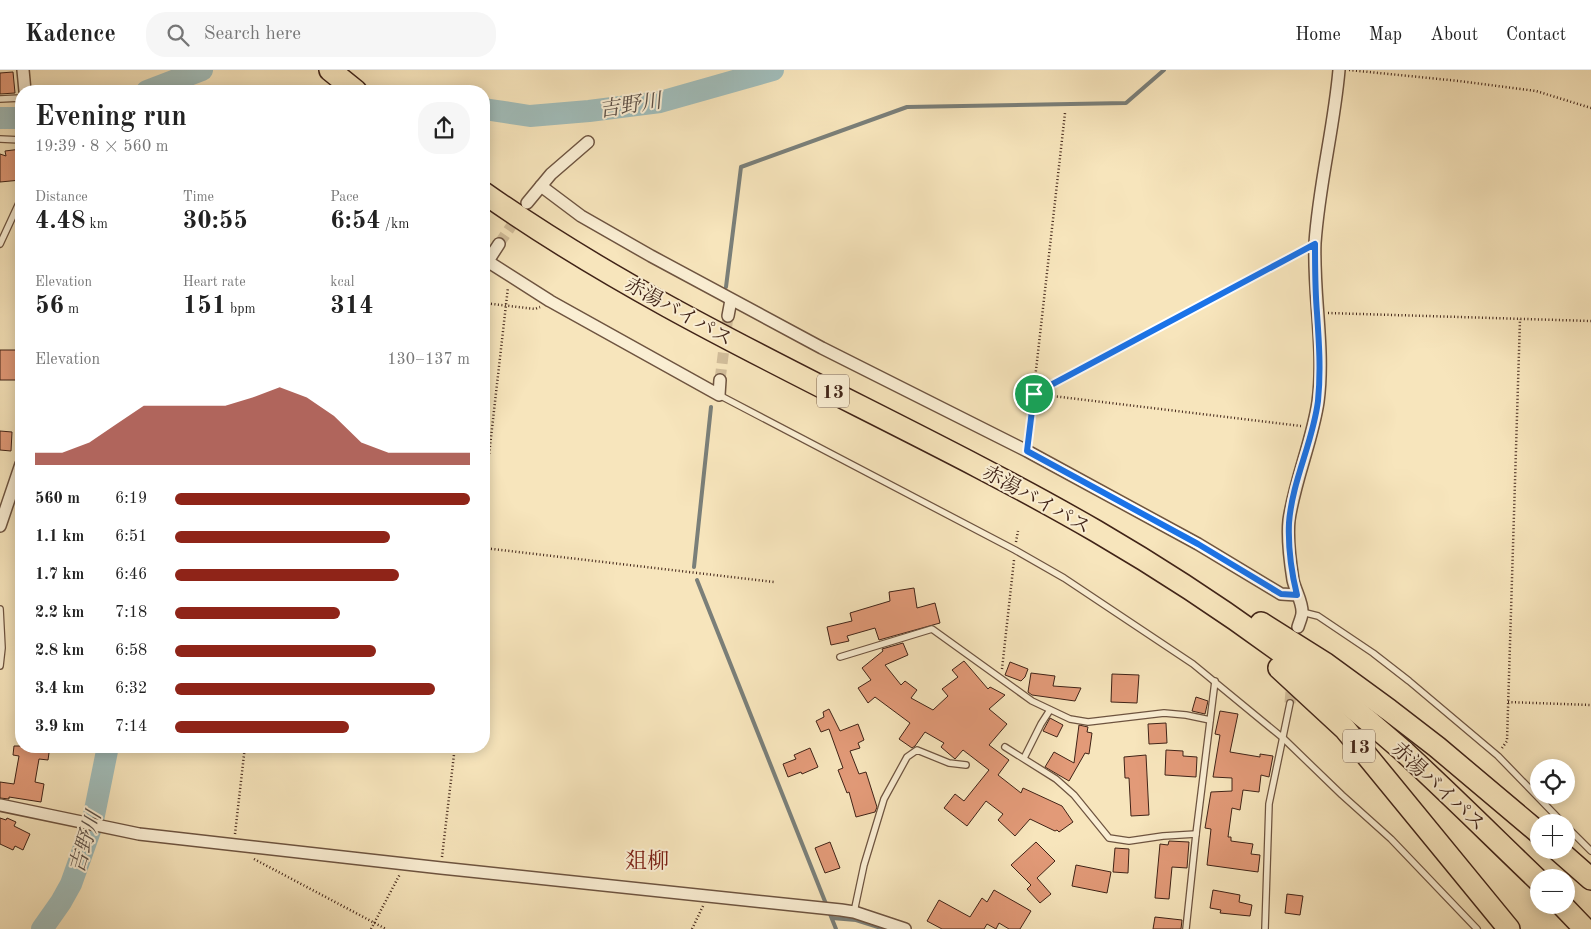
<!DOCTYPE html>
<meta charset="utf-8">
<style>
:root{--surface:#fff;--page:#f6f6f6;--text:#222;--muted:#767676;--line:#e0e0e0;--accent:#8f2418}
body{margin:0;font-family:"Old Standard TT","Noto Serif JP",serif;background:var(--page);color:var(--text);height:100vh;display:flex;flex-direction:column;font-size:19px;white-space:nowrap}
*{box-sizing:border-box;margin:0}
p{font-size:16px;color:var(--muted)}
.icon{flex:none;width:28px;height:28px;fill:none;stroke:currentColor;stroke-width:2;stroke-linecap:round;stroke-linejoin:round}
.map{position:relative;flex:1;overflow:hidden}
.details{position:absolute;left:15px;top:15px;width:475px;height:668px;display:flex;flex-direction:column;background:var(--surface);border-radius:20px;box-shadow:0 2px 12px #0003}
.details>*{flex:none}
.fabs{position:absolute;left:1530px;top:689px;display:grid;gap:10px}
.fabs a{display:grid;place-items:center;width:45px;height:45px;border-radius:50%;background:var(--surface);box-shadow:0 2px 12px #0003;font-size:25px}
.pin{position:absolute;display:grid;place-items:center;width:42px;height:42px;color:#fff;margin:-21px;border:2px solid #fff;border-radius:50%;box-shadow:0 1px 5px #0007}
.round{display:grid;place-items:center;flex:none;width:52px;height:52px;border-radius:20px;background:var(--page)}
.overview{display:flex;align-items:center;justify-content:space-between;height:85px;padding:0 20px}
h1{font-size:28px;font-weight:600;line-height:38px}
.figures{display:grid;grid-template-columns:repeat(3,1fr);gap:8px;height:85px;padding:5px 20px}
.figures div{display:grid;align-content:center}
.figures b{font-size:25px;font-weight:600}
.figures small{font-size:14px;font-weight:400}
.figures p{font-size:14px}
.chart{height:140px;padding:10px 20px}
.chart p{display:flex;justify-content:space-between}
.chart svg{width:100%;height:90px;margin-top:5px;fill:var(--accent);opacity:.7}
ul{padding:0 20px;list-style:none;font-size:16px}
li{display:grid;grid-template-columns:80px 60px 1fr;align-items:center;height:38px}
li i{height:12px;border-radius:6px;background:var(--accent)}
header{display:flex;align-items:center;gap:30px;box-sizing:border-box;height:70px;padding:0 25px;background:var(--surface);border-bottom:1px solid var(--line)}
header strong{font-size:24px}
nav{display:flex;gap:28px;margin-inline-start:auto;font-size:18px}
.search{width:350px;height:45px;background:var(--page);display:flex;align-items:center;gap:12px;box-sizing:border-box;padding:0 18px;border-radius:20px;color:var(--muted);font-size:19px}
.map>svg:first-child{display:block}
</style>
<header>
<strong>Kadence</strong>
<div class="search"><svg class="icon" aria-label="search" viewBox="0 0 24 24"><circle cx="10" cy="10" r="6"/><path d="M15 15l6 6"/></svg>Search here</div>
<nav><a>Home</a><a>Map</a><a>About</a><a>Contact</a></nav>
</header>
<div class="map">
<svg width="1591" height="859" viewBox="0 0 1591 859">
<rect width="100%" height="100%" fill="#f7e5bc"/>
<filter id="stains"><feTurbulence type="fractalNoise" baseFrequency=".004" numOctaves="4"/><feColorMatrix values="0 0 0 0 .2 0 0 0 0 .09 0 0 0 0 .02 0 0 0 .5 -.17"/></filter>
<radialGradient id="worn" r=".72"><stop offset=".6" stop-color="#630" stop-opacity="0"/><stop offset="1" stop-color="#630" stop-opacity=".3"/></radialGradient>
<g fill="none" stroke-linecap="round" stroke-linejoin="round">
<g stroke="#7a7f79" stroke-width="4">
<polyline points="726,217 741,97 907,37 1126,33 1164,0"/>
<polyline points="694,497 711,337"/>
<polyline points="697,510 836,859"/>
<polyline points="832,848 856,850 884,859"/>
</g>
<g stroke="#a1bdba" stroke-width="22">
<polyline points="147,21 202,0"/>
<polyline points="484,39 530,46 589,41 660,32 773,0"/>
<polyline points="0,48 21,48"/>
<polyline points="42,859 61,832 71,814 92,755 108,676"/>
</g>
</g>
<g fill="#e29a78" stroke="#402317">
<polygon points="13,2 15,23 0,24 0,3"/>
<polygon points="21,79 21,110 0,112 0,84 6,86 5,81"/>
<polygon points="0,280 18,280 19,310 0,310"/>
<polygon points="0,361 12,362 11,381 0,380"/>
<polygon points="914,518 917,538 935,533 940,553 879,570 875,558 847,566 849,571 831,575 827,557 852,551 850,543 890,531 889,522"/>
<polygon points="903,573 908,585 885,595 901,615 905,611 917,620 911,628 933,640 948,626 942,619 958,607 952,600 964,591 988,619 990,617 1005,625 989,639 1007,654 989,675 1009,690 998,705 1021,723 1023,718 1062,736 1073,752 1059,762 1057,760 1055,761 1030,749 1015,766 998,750 1003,744 986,731 967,756 944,738 955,724 964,731 989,700 963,680 955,689 941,677 944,673 925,662 915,676 912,678 899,669 910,653 875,627 868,633 858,618 871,610 862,598 883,581 882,579"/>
<polygon points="1010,592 1028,599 1025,607 1021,611 1005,605"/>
<polygon points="1031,603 1055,606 1053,616 1081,618 1075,631 1032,625 1028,622"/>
<polygon points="1112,604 1139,605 1137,633 1111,632"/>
<polygon points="1196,627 1208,631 1205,644 1192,641"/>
<polygon points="829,639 840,661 858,654 864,670 858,673 860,678 850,681 859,704 866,702 877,737 875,742 856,747 849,722 847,723 838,700 843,698 829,659 821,662 816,651 824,647 823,642"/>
<polygon points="1220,641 1238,644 1230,682 1260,687 1260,684 1273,686 1269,707 1261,705 1259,722 1243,720 1240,740 1232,738 1228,767 1231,767 1231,771 1253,774 1251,784 1260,785 1258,802 1207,795 1211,759 1205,758 1211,722 1232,721 1232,708 1213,707 1220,665 1215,664"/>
<polygon points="1050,648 1063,655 1057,667 1043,661"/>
<polygon points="1166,653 1167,673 1149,674 1148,654"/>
<polygon points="1079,655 1088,657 1087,662 1092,663 1089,684 1085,683 1069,711 1045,697 1054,682 1074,693"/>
<polygon points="14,676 50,676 48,690 39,689 35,712 44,714 41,732 9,727 9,729 0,728 0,712 14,714 19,686 13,685"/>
<polygon points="810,678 818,697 802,704 801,702 788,707 783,694 796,689 794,685"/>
<polygon points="1166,680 1183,681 1183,686 1197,687 1196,707 1165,705"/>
<polygon points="1146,685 1149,745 1131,746 1129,708 1125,708 1124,687"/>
<polygon points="0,748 6,750 7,748 16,752 14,756 30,764 23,780 15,776 13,780 0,774"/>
<polygon points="1169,771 1189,772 1187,798 1172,797 1169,829 1155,828 1160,774 1168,775"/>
<polygon points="830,772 840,798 825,803 815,778"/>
<polygon points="1036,772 1055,791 1037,808 1051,824 1040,833 1027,819 1031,815 1011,795"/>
<polygon points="1115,778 1129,779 1128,803 1113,802"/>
<polygon points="1076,795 1111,802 1107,823 1072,816"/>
<polygon points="994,820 1031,841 1020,859 1009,859 999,853 996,859 987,854 984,859 942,859 927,851 939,830 970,847 982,828 987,832"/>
<polygon points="1213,820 1240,825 1239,832 1252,835 1250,846 1220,843 1221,840 1210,838"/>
<polygon points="1287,824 1303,826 1300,845 1285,843"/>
<polygon points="1155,847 1182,850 1181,859 1153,859"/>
</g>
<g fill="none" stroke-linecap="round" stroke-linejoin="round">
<g stroke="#d2be9b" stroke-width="11" stroke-dasharray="11 5.5" stroke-linecap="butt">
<polyline points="499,174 520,143"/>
<polyline points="720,310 728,246"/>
<polyline points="1290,633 1292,609"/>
</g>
<g stroke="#6e5440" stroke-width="8">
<g id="lane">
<polyline points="0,29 21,28"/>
<polyline points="0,69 21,70"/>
<polyline points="0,174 19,133 21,133"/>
<polyline points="719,325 1015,480 1064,508 1193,594 1283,668 1342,725 1391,769 1477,859"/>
<polyline points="0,539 2,578 0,596"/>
<polyline points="1302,542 1318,546 1373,583 1409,611 1498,686 1562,752"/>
<polyline points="840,587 932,559 1032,631 1070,649 1088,652 1164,643 1186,645 1210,650"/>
<polyline points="1005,677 1056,709 1074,725 1109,768 1129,771 1163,766 1196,764"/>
<polyline points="1024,688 1041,654 1050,640"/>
<polyline points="1566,756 1591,781"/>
<polyline points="854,842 864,795 884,729 907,687 917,680 949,693 966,695"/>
<polyline points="1186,859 1196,764 1215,611"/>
<polyline points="1265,859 1269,734 1290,633"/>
</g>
</g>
<g stroke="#6e5440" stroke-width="14">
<g id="street">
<polyline points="23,0 25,21"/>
<polyline points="541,116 581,146 651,186 822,278 1027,381 1198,474 1281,524 1297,525"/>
<polyline points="527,133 551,104 588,72"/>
<polyline points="484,189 550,231 719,325 720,310"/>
<polyline points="488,191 499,174"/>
<polyline points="728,246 731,230"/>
<polyline points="0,456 21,394"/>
<path d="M1298,557C1299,553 1302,547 1302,543C1303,533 1295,520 1293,510C1290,491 1287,469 1289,450C1295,409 1312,372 1318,332C1325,279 1313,225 1315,173C1319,114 1334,58 1339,0"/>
<polyline points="0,735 139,764 441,798 841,840 854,842 905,859"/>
</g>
</g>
<g stroke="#402317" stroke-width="24">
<g id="highway">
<polyline points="330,0 356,21"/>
<path d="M484,123C674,257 895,345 1096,461C1204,524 1308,597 1401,679C1448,722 1493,767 1539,811"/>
<polyline points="1261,553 1326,594 1389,640 1437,677 1539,763"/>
<polyline points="1279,598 1345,659 1509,859"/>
<polyline points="1558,780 1591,809"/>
<polyline points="1562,835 1585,859"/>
</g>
</g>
<g stroke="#402317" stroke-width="2.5" stroke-dasharray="1 2.5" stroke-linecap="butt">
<polyline points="1349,0 1459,11 1536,21 1591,38"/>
<polyline points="484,233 535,239 540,237"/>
<polyline points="1328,243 1591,251"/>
<polyline points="1034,324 1304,180"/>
<polyline points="1036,324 1301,356"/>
<polyline points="1028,371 1065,43"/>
<polyline points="484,429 508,217"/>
<polyline points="1016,472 1018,461"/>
<polyline points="484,478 774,512"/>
<polyline points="1002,599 1014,490"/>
<polyline points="1508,632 1591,635"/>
<polyline points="1502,678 1507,671 1520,249"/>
<polyline points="235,764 245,676"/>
<polyline points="442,787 455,676"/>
<polyline points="254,789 386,859"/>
<polyline points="371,859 400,804"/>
<polyline points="692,859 703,836"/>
</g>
<use href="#lane" stroke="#faeed3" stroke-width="5.5"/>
<use href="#street" stroke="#faeed3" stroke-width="11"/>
<use href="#highway" stroke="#f7e5bc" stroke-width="21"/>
</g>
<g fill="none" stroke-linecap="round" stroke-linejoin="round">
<g stroke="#fff" stroke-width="10">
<path id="route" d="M1315,174C1315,197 1315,220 1317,243C1319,272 1321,301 1318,331C1313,372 1292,411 1289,453C1288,477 1291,501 1297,525L1281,524L1198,474L1027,381L1034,324Z"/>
</g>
<use href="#route" stroke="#1a73e8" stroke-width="6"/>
</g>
<g text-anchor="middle" stroke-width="4" stroke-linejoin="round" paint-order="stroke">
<g fill="#faeed3" stroke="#78604f" stroke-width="1">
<rect x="817" y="304.5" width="32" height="33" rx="4"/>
<rect x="1343" y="659.5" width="32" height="33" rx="4"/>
</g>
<g font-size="19" font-weight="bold" fill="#402317">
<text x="833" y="328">13</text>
<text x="1359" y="683">13</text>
</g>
<g font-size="20" fill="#402317" stroke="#faeed3">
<text transform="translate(679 241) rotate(29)" y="7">赤湯バイパス</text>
<text transform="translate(1037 429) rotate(29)" y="7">赤湯バイパス</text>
<text transform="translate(1439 716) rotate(43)" y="7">赤湯バイパス</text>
</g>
<g font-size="21" font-style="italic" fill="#5d5148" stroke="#faeed3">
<text transform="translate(630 35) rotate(-9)" y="7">吉野川</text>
<text transform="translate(85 772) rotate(-73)" y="7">吉野川</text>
</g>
<g font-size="22" fill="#7a1f14" stroke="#faeed3">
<text x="647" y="798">爼柳</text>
</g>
</g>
<rect width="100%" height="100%" filter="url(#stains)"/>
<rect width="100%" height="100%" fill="url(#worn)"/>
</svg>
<div class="fabs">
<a><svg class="icon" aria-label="locate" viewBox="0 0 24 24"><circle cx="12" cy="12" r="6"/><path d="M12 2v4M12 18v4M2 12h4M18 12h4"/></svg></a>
<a>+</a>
<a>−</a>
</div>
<div class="pin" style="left:1034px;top:324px;background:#1e9e55"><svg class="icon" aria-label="arrive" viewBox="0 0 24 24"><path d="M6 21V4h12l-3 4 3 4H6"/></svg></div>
<section class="details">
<div class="overview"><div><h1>Evening run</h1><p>19:39 · 8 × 560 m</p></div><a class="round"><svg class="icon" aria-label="share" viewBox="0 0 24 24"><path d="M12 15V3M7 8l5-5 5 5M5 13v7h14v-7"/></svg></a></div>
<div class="figures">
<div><p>Distance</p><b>4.48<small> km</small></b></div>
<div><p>Time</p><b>30:55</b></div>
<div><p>Pace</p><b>6:54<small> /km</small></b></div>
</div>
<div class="figures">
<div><p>Elevation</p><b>56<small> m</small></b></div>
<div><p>Heart rate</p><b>151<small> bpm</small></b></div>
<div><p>kcal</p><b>314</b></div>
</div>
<div class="chart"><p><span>Elevation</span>130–137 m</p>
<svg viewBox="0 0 160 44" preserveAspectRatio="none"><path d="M0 44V38L10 38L20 33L30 24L40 15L50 15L60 15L70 15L80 11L90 6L100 11L110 20L120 33L130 38L140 38L150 38L160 38V44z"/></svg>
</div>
<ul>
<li><b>560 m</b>6:19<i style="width:100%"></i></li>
<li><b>1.1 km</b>6:51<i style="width:73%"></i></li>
<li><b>1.7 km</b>6:46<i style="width:76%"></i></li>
<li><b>2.2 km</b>7:18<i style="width:56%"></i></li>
<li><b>2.8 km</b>6:58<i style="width:68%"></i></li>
<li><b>3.4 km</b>6:32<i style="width:88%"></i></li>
<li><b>3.9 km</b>7:14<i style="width:59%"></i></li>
</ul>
</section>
</div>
